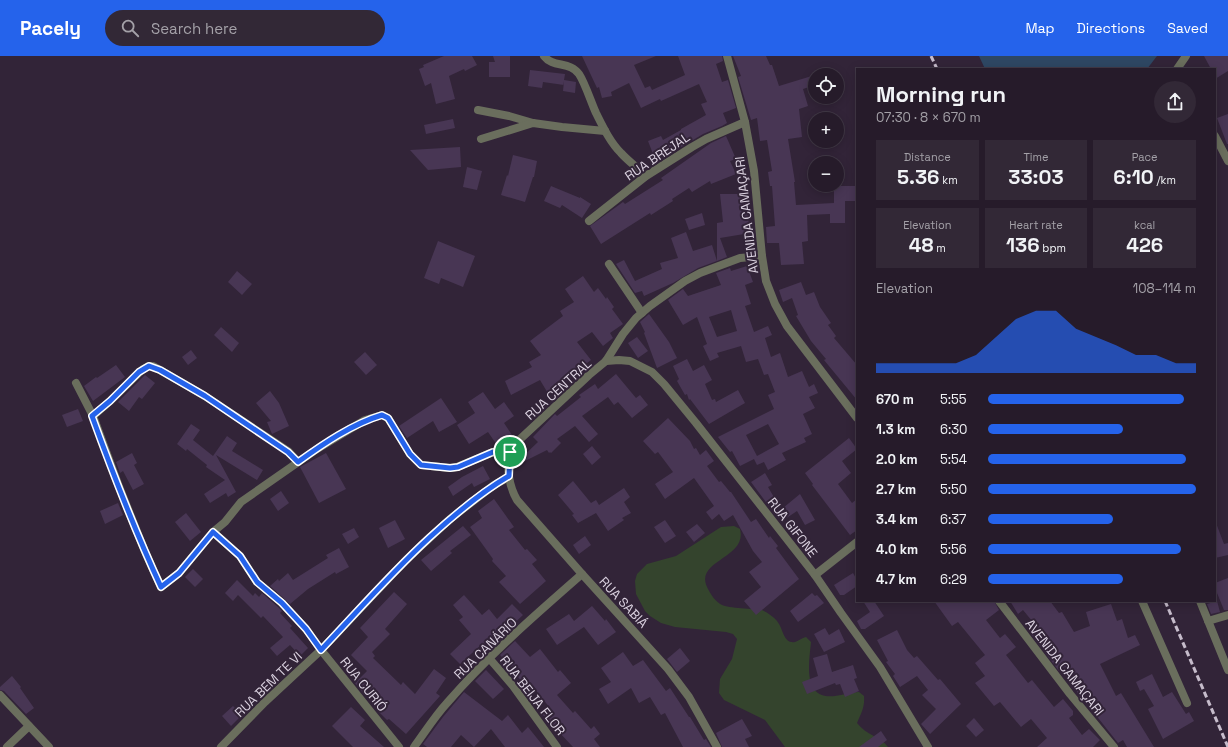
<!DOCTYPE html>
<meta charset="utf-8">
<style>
:root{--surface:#261b2a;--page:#322836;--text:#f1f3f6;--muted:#a4a1a8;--line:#423947;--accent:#2563eb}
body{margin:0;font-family:"Space Grotesk",sans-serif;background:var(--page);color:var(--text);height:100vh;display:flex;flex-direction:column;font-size:15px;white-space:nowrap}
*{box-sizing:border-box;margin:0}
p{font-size:13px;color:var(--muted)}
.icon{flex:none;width:22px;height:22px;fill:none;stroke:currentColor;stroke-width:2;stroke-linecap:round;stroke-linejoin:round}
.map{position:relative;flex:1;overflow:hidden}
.panel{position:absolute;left:856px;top:12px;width:360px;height:534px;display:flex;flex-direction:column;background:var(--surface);border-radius:0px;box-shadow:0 2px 10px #0003,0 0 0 1px var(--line)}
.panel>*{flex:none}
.buttons{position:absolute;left:808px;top:12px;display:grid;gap:8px}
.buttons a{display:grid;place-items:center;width:36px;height:36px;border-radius:50%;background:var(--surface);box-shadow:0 2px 10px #0003,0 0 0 1px var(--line);font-size:20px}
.pin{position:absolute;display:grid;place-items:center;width:34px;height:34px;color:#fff;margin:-17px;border:2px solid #fff;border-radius:50%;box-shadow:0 1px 4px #0007}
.round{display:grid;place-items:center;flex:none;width:42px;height:42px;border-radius:21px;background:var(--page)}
.head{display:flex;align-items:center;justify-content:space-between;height:68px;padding:0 20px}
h1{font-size:22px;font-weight:700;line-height:30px}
.stats{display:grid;grid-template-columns:repeat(3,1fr);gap:6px;height:68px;padding:4px 20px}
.stats div{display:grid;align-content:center;border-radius:0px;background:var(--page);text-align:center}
.stats b{font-size:20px;font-weight:700}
.stats small{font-size:11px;font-weight:400}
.stats p{font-size:11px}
.chart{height:112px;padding:8px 20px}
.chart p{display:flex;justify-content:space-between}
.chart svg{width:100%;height:72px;margin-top:4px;fill:var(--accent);opacity:.7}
ul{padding:0 20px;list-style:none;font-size:13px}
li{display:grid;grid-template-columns:64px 48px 1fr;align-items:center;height:30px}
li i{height:10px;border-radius:5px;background:var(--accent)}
header{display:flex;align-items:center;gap:24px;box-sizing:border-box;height:56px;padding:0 20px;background:var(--accent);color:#fff}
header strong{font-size:19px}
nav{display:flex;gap:22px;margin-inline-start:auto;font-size:14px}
.search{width:280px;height:36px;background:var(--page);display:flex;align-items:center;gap:10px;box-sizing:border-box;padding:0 14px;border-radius:22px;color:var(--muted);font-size:15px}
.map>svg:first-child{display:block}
</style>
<header>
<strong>Pacely</strong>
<div class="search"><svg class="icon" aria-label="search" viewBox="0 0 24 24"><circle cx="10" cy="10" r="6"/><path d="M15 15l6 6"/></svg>Search here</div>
<nav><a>Map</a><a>Directions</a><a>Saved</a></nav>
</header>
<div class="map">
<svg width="1228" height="691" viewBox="0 0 1228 691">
<rect width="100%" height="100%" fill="#322438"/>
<path fill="#34442d" d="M734,470L740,473C748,503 692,504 708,533C711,539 716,546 722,549C728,552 754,553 762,554C768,557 776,562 779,568C783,574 784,588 795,586C798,585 802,582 806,581L811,586C809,607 802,644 835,640C843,639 851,636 859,636L864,640C865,651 861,658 857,667C866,679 881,681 888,691H785L765,664L724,644L719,637L720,623L732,603L737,583L733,578L726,576L675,571L661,567L650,560L645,555L636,538L635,525L637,518L647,508L676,500L721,471Z"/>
<polygon fill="#2e4763" points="979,0 1157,0 1147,13 985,13"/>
<g fill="#483654" fill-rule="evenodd">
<polygon points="444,0 472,0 477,9 465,15 464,13 449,20 455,43 436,48 431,27 425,30 419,13 424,11 423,9"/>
<polygon points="493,0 510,0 510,21 489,21 489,6 495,6"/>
<polygon points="582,0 656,0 634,9 645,32 650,30 652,34 685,19 678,0 722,0 723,5 716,8 722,26 728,24 736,52 723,57 727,67 722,70 703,78 678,93 655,103 648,85 661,80 663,84 681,74 681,73 706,59 701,48 707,46 699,28 661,45 660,43 641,52 629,27 611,36 612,40 602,42 599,31 597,32"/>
<polygon points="733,0 766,0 770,9 772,9 779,30 815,19 815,29 803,33 808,50 799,53 802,81 788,83 795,126 794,126 796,149 834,147 834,130 857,130 857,145 845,145 845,167 830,167 830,158 807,159 808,185 802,186 804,208 781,209 779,187 767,187 766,171 775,170 772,130 770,130 768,116 772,115 767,84 760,85 757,62 751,64 738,21 741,20"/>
<polygon points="1204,0 1228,0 1228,15 1215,23 1215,13 1211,13"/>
<polygon points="530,14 565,18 564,24 576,26 575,37 563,35 564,25 564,29 543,26 542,32 528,30"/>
<polygon points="1228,58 1228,88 1227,88 1217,62"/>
<polygon points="453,63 455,72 426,78 424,69"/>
<polygon points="726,80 736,103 730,105 736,118 711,128 710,125 692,136 689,132 672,143 673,145 651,159 650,157 601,188 590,170 623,146 625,148 663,124 661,122 711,87"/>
<polygon points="460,91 461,111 428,114 410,94"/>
<polygon points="513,99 537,105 534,121 533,121 525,146 501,139 507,119 508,120"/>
<polygon points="467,111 482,115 477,134 463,131"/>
<polygon points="551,130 580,142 580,141 591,148 582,162 562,149 560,152 544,145"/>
<polygon points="720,138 747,138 747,154 750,177 720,182 727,201 717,205 717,167 723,166"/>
<polygon points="702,157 705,169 689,174 685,163"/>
<polygon points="686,176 693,195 712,189 717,205 698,212 673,227 644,240 642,235 635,237 616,208 624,204 635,225 662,213 660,207 678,202 671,182"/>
<polygon points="438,185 475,200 463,231 441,222 439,228 424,222"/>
<path d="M747,210L753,226L745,229L751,248L745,250L754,276L768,270L772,279L765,282L771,301L780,297L788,321L802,315L809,331L814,328L818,337L809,341L815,352L803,358L812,378L804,382L806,386L782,397L786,404L768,414L764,406L757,409L754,403L740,410L732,395L730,396L718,381L774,353L768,339L775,336L768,318L764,319L758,303L746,306L741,290L717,297L719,301L710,305L703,290L707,288L697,261L683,269L668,244L683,233L688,240L721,229L716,217L730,212L731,215ZM731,254L737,275L717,281L709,261ZM768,368L779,388L757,400L746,379Z"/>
<polygon points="237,215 252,228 242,239 228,226"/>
<polygon points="583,220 594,236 598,232 606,243 607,241 614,251 612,253 623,268 610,277 613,282 603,290 592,276 577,286 591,304 570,320 571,322 558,331 558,334 549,339 540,324 511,339 505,325 532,311 529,306 541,299 530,285 563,260 560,255 574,246 565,233"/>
<polygon points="801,226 806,239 814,236 820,251 831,267 828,269 836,280 834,282 857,309 857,344 824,304 826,303 811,285 796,260 798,259 792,242 783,246 779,234"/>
<polygon points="649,258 669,286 677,302 657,312 644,277 645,276 640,266"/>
<polygon points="221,271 239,287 232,296 214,279"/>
<polygon points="637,281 648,295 638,302 628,287"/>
<polygon points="191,294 197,302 188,309 182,301"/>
<polygon points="365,296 377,309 366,319 354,306"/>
<polygon points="687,303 693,315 704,309 712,324 705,328 712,344 715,343 716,346 738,334 745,347 709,368 690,343 689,344 687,338 685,339 677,325 679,323 673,310"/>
<polygon points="116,309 125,321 93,345 84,330 96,321 97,322"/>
<polygon points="616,318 636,342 640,339 648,349 632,362 618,346 614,349 608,341 582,360 598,378 589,386 575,370 557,383 561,387 551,397 550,396 549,397 547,394 517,409 516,407 538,386 533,381 555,358 557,360 581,341 579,339 595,328 598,333"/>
<polygon points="145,319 155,327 142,343 139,341 129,355 118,346"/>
<polygon points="270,335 279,347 289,370 272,378 267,366 271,365 256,347"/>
<polygon points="483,336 495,353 504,346 514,360 504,367 512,379 497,389 488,376 469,388 457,369 475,357 468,346"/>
<polygon points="441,342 457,366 439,376 433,365 407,382 399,370"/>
<polygon points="78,353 83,365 67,371 62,359"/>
<polygon points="668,362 690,385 694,393 696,392 700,399 706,394 714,405 707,410 719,426 721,425 730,436 731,436 751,466 756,463 769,482 770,480 778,490 776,492 799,523 756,559 744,545 761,531 749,516 762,506 753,495 733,459 724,465 719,458 712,464 706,456 714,450 694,422 665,443 655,428 673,416 658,396 655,398 643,385"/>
<polygon points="191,368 200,374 193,384 213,400 227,380 237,387 232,395 263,414 257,424 216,399 236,436 228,441 226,437 210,447 204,438 225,424 206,411 207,409 187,393 186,395 177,388"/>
<polygon points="849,382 857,393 842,405 851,417 838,428 852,447 857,443 857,474 850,479 812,429 813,428 805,417"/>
<polygon points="592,390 601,401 592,409 583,398"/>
<polygon points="132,397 137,407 134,409 144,428 133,434 123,415 120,417 116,406"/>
<polygon points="326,397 346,433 319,447 300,411"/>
<polygon points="483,410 490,423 474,431 472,427 453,440 448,431 462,421"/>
<polygon points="765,417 772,429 768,431 778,448 771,453 751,426"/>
<polygon points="573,425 591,447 596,444 599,449 624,432 630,441 624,446 631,457 622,462 624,464 608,475 596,457 578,467 572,459 574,458 558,439"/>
<polygon points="281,435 289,447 278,455 270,443"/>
<polygon points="800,438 815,464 805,469 797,455 782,465 777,457"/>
<polygon points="494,443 514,471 509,474 525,494 527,493 537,504 532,508 546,525 520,548 499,526 506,520 492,505 493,503 470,471 482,462 478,455"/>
<polygon points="118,447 123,459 105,468 100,455"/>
<polygon points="186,457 201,476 190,485 175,466"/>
<polygon points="395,464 405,483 388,492 379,472"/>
<polygon points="665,464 676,480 665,487 654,471"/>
<polygon points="1215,467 1216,467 1224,488 1228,487 1228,499 1215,502"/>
<polygon points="697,468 705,477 694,486 686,476"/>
<polygon points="463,470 471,479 450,495 452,497 431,515 421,504"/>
<polygon points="354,472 359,481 348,488 342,478"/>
<polygon points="585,480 591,489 579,498 573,489"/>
<polygon points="339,492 349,511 336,518 335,516 308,533 290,548 270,530 278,523 279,525 288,517 293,524 328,502 326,499"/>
<polygon points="193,513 203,523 195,531 185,521"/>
<polygon points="853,517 857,524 857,530 844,539 840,539 834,529"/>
<polygon points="1228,522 1228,554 1224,554 1215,532 1215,527"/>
<polygon points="237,524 253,540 255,537 259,541 262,537 278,551 282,555 280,557 292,570 290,572 308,592 300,600 290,589 277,600 270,592 283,581 263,560 261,562 238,539 233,545 225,537"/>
<polygon points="394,536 407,548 385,573 390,578 372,596 375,600 373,602 401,629 403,626 415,638 434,613 446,622 436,637 440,640 406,678 389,663 387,664 377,654 383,648 369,633 364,638 355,627 367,615 351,599 368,581 360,572"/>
<polygon points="812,537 815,540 817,539 824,547 798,566 790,555"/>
<polygon points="464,539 482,559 489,553 497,563 512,548 523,559 506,575 508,577 493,591 490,588 485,592 482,588 460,608 450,598 471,578 459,564 463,561 453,549"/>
<polygon points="863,545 874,545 884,560 865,573 861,573 857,565 870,556"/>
<polygon points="934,545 994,545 999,554 986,564 1000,582 1005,578 1016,591 1006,599 1028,627 1032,624 1054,651 1063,643 1073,655 1073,659 1069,662 1082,679 1089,673 1100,684 1093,691 1037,691 1047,682 1031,663 1021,671 1000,646 994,650 975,627 985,620 975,607 985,599 958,566 952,570"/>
<polygon points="1010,545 1050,545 1059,557 1062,556 1074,576 1090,570 1086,556 1111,548 1117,565 1122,563 1128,582 1135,579 1140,589 1100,608 1116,640 1121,637 1154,691 1127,691 1123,684 1118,687 1095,658 1100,654 1091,636 1080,642 1065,611 1059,615 1031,578 1030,575 1037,571 1023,554 1018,558"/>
<polygon points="1217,545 1220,556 1211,558 1207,548"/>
<polygon points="592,550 605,565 606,563 616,576 598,589 584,571 557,589 546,573 569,558 574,565"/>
<polygon points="825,572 829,579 839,573 845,586 824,596 814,578"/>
<polygon points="897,574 907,594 914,602 917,600 938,624 940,623 961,648 930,678 921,668 936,653 922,639 928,634 917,620 900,631 893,620 895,618 886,606 888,605 877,584"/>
<polygon points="515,585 530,601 540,593 558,616 560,614 571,627 557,639 573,657 575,655 591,673 594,670 600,678 594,683 600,691 573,691 542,658 550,652 526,622 522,626 514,616 515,615 500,599"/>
<polygon points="680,592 690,605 677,616 667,603"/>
<polygon points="623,596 633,610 643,604 666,635 670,632 689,661 690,661 704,684 706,683 711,691 683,691 665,657 661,659 650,641 639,647 631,632 608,648 599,633 611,626 601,612"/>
<polygon points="827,598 832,616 853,609 857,622 854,623 859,635 845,641 840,628 836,629 835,627 807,638 802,626 818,620 813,602"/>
<polygon points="486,614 504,633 493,643 475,625"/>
<polygon points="1152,618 1163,641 1172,636 1186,658 1189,656 1194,665 1163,683 1148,653 1154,650 1144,633 1140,635 1136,626"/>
<polygon points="12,620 21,631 20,632 34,652 26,658 4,635 0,634 0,631"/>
<polygon points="464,636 502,665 508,659 522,677 528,671 544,691 505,691 491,673 474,691 461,679 451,691 427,691 423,688 443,661"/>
<polygon points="233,650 242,659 231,670 222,660"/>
<polygon points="351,651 365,664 360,670 384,691 353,691 332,670"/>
<polygon points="974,662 984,674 976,681 966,670"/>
<polygon points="742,663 752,680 745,683 749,691 722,691 716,677"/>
<polygon points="881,675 887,684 878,691 859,691"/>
</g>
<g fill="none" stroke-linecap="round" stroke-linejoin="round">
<g stroke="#6a6e5d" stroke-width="8">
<path d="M544,0C553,12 570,5 579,18C585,27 591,46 596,57C603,71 610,86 621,97C628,105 638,112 646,120"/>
<polyline points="727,0 745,66 754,115 762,200 766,225 775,248 787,270 857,362"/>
<polyline points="478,54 509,60 533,67"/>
<polyline points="1215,80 1228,105"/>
<polyline points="481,83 533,67 562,71 605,75"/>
<polyline points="589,165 646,120 692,91 706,83 745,66"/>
<polyline points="609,208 642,257"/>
<polyline points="606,305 619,304 630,305 652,316 664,328 696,367 815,519 841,557 880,611 928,691"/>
<polyline points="76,327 93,360 118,428 146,498 161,531 179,517 213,476 225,466 241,446 317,393 365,364 382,359 388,362 410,398 421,409 450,412 457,411 493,396 510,396"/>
<polyline points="93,360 110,345 143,313 149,310 153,310 205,340 288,395 298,406"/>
<polyline points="213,476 240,500 257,526 282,547 306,573 321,594 399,691"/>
<polyline points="815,519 857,486"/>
<polyline points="999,545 1070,638 1114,691"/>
<polyline points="1142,545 1187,647"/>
<polyline points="1208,565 1228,559"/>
<polyline points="489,602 513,630 557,691"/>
<polyline points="0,639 49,691"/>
<polyline points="7,691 29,670"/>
<polyline points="221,691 265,646 321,594 406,504 450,463 494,429 509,421"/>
<path d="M414,691C425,676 435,660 447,647C488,600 535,559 582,518"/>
<path d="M717,691L689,641L668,613L582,518L517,444C509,430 506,412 510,397C511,393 515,389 517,386L589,319L606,305L623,278L636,262L650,250L685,225L700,217L740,202L762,200"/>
</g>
<g stroke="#6a6e5d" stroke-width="8">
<polyline points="1177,13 1186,0"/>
<polyline points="1200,545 1228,614"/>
</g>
<g stroke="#c6bccb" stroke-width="3" stroke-dasharray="6 3" stroke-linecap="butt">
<polyline points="931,0 937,13"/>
<polyline points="1165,545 1228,691"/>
</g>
</g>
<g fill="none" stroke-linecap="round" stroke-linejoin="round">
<g stroke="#fff" stroke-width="8">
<path id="route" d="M149,310L160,314L205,340L288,396L298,406C323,388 352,368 382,359L388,362L410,398L421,409L450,412L458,411L493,396H510L509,420C480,437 454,459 429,482C391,517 357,556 321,594L306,573L282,547L257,526L240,500L213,476L179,517L161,531C135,475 113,418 92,360L110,345L139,316Z"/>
</g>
<use href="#route" stroke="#2563eb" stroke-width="5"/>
</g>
<g text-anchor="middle" stroke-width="4" stroke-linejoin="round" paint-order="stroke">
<g font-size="13" fill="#dbd2e0" stroke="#322438">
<text transform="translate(657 100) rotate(-34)" y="5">RUA BREJAL</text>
<text transform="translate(746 159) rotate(-97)" y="5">AVENIDA CAMAÇARI</text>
<text transform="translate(558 333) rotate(-42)" y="5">RUA CENTRAL</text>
<text transform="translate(793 471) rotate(52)" y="5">RUA GIFONE</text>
<text transform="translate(624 546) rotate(47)" y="5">RUA SABIÁ</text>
<text transform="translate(485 592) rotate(-44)" y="5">RUA CANÁRIO</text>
<text transform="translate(1065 611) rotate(52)" y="5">AVENIDA CAMAÇARI</text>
<text transform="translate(268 628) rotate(-44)" y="5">RUA BEM TE VI</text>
<text transform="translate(364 628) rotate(51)" y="5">RUA CURIÓ</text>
<text transform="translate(533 639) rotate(52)" y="5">RUA BEIJA FLOR</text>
</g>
</g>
</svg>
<div class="buttons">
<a><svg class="icon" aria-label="locate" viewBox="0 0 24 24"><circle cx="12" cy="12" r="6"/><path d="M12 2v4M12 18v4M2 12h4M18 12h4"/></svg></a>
<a>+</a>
<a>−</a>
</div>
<div class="pin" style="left:510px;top:396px;background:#1e9e55"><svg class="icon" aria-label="arrive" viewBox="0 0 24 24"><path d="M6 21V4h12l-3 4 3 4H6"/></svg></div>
<section class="panel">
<div class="head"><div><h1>Morning run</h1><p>07:30 · 8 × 670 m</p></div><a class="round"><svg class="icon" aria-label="share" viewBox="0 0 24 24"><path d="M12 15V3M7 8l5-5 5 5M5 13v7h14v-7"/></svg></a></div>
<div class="stats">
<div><p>Distance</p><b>5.36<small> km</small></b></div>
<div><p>Time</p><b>33:03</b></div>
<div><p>Pace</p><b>6:10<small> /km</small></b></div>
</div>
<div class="stats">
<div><p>Elevation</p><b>48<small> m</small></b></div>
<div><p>Heart rate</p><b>136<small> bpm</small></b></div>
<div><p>kcal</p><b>426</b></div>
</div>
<div class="chart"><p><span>Elevation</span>108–114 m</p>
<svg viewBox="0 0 160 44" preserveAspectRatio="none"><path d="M0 44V38L10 38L20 38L30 38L40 38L50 33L60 22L70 11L80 6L90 6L100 17L110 22L120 27L130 33L140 33L150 38L160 38V44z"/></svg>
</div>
<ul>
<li><b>670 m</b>5:55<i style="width:94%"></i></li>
<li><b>1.3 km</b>6:30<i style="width:65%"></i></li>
<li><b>2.0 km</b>5:54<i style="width:95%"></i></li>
<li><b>2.7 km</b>5:50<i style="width:100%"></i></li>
<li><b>3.4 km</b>6:37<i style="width:60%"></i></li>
<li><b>4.0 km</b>5:56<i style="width:93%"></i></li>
<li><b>4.7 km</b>6:29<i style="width:65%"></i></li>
</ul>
</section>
</div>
